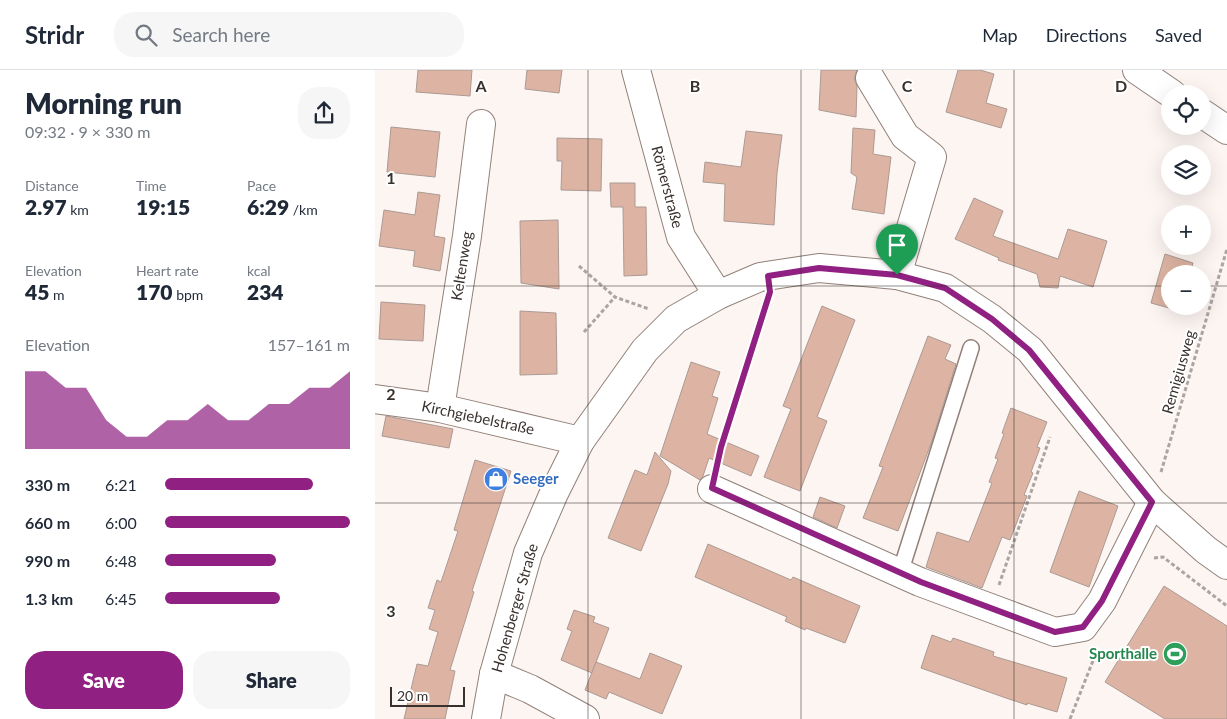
<!DOCTYPE html>
<meta charset="utf-8">
<style>
:root{--surface:#fff;--page:#f6f6f7;--text:#1f2937;--muted:#747a83;--line:#e0e1e3;--accent:#902081}
body{margin:0;font-family:Lato,sans-serif;background:var(--page);color:var(--text);height:100vh;display:flex;flex-direction:column;font-size:19px;white-space:nowrap}
*{box-sizing:border-box;margin:0}
p{font-size:16px;color:var(--muted)}
.icon{flex:none;width:28px;height:28px;fill:none;stroke:currentColor;stroke-width:2;stroke-linecap:round;stroke-linejoin:round}
.map{position:relative;flex:1;overflow:hidden}
.side{display:flex;flex-direction:column;background:var(--surface);width:375px}
.side>*{flex:none}
.fabs{position:absolute;left:786px;top:15px;display:grid;gap:10px}
.fabs a{display:grid;place-items:center;width:50px;height:50px;border-radius:50%;background:var(--surface);box-shadow:0 5px 20px #0002;font-size:25px}
.scale{position:absolute;left:15px;bottom:12px;width:75px;box-sizing:border-box;padding-left:5px;border:2px solid #38312e;border-top:0;font-size:14px;line-height:18px;white-space:nowrap;color:#38312e;-webkit-text-stroke:4px #fff;paint-order:stroke}
.pin{position:absolute;display:grid;place-items:center;width:42px;height:42px;color:#fff;margin:-51px -21px;border-radius:50% 50% 50% 0;rotate:-45deg;box-shadow:0 0 5px #0007}
.pin .icon{rotate:45deg}
.round{display:grid;place-items:center;flex:none;width:52px;height:52px;border-radius:20px;background:var(--page)}
.overview{display:flex;align-items:center;justify-content:space-between;height:85px;padding:0 25px}
h1{font-size:28px;font-weight:800;line-height:38px}
.stats{display:grid;grid-template-columns:repeat(3,1fr);gap:8px;height:85px;padding:5px 25px}
.stats div{display:grid;align-content:center}
.stats b{font-size:21px;font-weight:800}
.stats small{font-size:14px;font-weight:400}
.stats p{font-size:14px}
.chart{height:140px;padding:10px 25px}
.chart p{display:flex;justify-content:space-between}
.chart svg{width:100%;height:90px;margin-top:5px;fill:var(--accent);opacity:.7}
.action{display:flex;gap:10px;margin-top:auto;padding:10px 25px}
.action a{flex:1;height:58px;border-radius:20px;background:var(--accent);color:#fff;font-size:20px;font-weight:800;line-height:58px;text-align:center}
.action a+a{background:var(--page);color:var(--text)}
ul{padding:0 25px;list-style:none;font-size:16px}
li{display:grid;grid-template-columns:80px 60px 1fr;align-items:center;height:38px}
li i{height:12px;border-radius:6px;background:var(--accent)}
header{display:flex;align-items:center;gap:30px;box-sizing:border-box;height:70px;padding:0 25px;background:var(--surface);border-bottom:1px solid var(--line)}
header strong{font-size:24px}
nav{display:flex;gap:28px;margin-inline-start:auto;font-size:18px}
.search{width:350px;height:45px;background:var(--page);display:flex;align-items:center;gap:12px;box-sizing:border-box;padding:0 18px;border-radius:20px;color:var(--muted);font-size:19px}
main{display:flex;flex:1;min-height:0}
.map>svg:first-child{display:block}
</style>
<header>
<strong>Stridr</strong>
<div class="search"><svg class="icon" aria-label="search" viewBox="0 0 24 24"><circle cx="10" cy="10" r="6"/><path d="M15 15l6 6"/></svg>Search here</div>
<nav><a>Map</a><a>Directions</a><a>Saved</a></nav>
</header>
<main>
<section class="side">
<div class="overview"><div><h1>Morning run</h1><p>09:32 · 9 × 330 m</p></div><a class="round"><svg class="icon" aria-label="share" viewBox="0 0 24 24"><path d="M12 15V3M7 8l5-5 5 5M5 13v7h14v-7"/></svg></a></div>
<div class="stats">
<div><p>Distance</p><b>2.97<small> km</small></b></div>
<div><p>Time</p><b>19:15</b></div>
<div><p>Pace</p><b>6:29<small> /km</small></b></div>
</div>
<div class="stats">
<div><p>Elevation</p><b>45<small> m</small></b></div>
<div><p>Heart rate</p><b>170<small> bpm</small></b></div>
<div><p>kcal</p><b>234</b></div>
</div>
<div class="chart"><p><span>Elevation</span>157–161 m</p>
<svg viewBox="0 0 160 44" preserveAspectRatio="none"><path d="M0 44V6L10 6L20 14L30 14L40 30L50 38L60 38L70 30L80 30L90 22L100 30L110 30L120 22L130 22L140 14L150 14L160 6V44z"/></svg>
</div>
<ul>
<li><b>330 m</b>6:21<i style="width:80%"></i></li>
<li><b>660 m</b>6:00<i style="width:100%"></i></li>
<li><b>990 m</b>6:48<i style="width:60%"></i></li>
<li><b>1.3 km</b>6:45<i style="width:62%"></i></li>
</ul>
<div class="action"><a>Save</a><a>Share</a></div>
</section>
<div class="map">
<svg width="852" height="649" viewBox="0 0 852 649">
<rect width="100%" height="100%" fill="#fdf5f2"/>
<g fill="#ddb4a3" stroke="#ab9a93">
<polygon points="43,0 97,0 95,26 41,22"/>
<polygon points="152,0 187,0 184,23 150,19"/>
<polygon points="446,0 482,0 479,8 482,16 481,47 444,40"/>
<polygon points="583,0 605,0 619,4 611,33 632,39 626,58 571,42"/>
<polygon points="16,57 65,62 60,107 12,102"/>
<polygon points="478,58 500,60 498,84 516,87 509,144 477,139 482,107 476,103"/>
<polygon points="371,61 407,65 402,103 399,155 349,151 350,114 328,112 330,92 366,97"/>
<polygon points="182,68 227,69 226,121 186,120 187,91 182,91"/>
<polygon points="235,113 260,113 260,137 271,137 272,205 249,206 248,137 236,137"/>
<polygon points="43,122 65,125 59,166 70,168 65,201 38,196 40,181 4,176 9,140 40,145"/>
<polygon points="599,128 628,141 618,166 683,189 693,159 732,171 718,217 685,206 683,218 665,217 662,204 623,190 624,188 580,169"/>
<polygon points="183,150 184,219 146,213 145,151"/>
<polygon points="790,184 818,193 815,204 795,204 795,236 806,236 805,241 776,233"/>
<polygon points="6,232 50,235 48,271 4,269"/>
<polygon points="447,236 480,250 442,347 452,351 425,421 389,407 416,339 408,336"/>
<polygon points="145,241 181,243 182,304 145,305"/>
<polygon points="553,266 576,275 570,289 581,294 557,371 523,461 488,448 508,397 504,396"/>
<polygon points="316,292 345,302 337,326 343,328 332,364 384,386 376,406 334,388 328,406 325,410 285,386"/>
<polygon points="636,338 672,352 662,377 665,378 656,402 658,403 649,425 652,426 635,470 627,467 607,518 551,497 562,462 594,472 617,413 614,412 623,389 620,388 629,364 627,363"/>
<polygon points="11,346 78,359 74,378 7,366"/>
<polygon points="280,382 296,401 293,414 266,481 233,468 260,400 272,405"/>
<polygon points="100,390 136,401 97,521 99,522 75,600 80,601 70,649 29,649 42,594 53,596 63,562 54,559 60,540 53,538 62,510 66,512 83,461 79,460"/>
<polygon points="704,421 743,436 714,517 675,502"/>
<polygon points="445,427 470,436 462,458 438,447"/>
<polygon points="333,474 416,510 418,507 485,536 470,573 431,558 430,560 410,551 412,547 320,507"/>
<polygon points="789,516 852,556 852,649 790,649 730,612"/>
<polygon points="199,540 220,547 218,552 234,558 217,603 186,590 197,561 192,559"/>
<polygon points="557,565 576,572 578,568 619,582 618,586 692,608 682,642 652,633 652,635 631,628 546,598"/>
<polygon points="275,583 307,596 287,644 234,622 231,629 210,620 221,592 265,609"/>
</g>
<g fill="none" stroke-linecap="round" stroke-linejoin="round">
<g stroke="#918079" stroke-width="18">
<polyline id="lane" points="525,503 596,278"/>
</g>
<g stroke="#918079" stroke-width="30">
<g id="street">
<polyline points="261,0 306,167 343,225"/>
<polyline points="762,0 797,24"/>
<polyline points="495,8 530,66 557,87 522,205"/>
<polyline points="828,44 852,60"/>
<polyline points="0,329 65,338 205,371"/>
<polyline points="65,338 92,166 106,54"/>
<polyline points="337,419 545,512 680,562 708,557 727,531 777,432"/>
<polyline points="119,604 155,619 210,649"/>
<polyline points="111,649 119,604 153,483 179,423 205,371 270,280 301,249 343,225 385,207 444,198 522,205 570,218 617,249 655,280 777,432 831,480 852,495"/>
</g>
</g>
<g stroke="#aca4a1" stroke-width="3" stroke-dasharray="4 2.5" stroke-linecap="butt">
<polyline points="204,196 240,227 274,239"/>
<polyline points="209,262 240,227"/>
<polyline points="342,393 346,377 392,232"/>
<polyline points="786,402 852,179"/>
<polyline points="779,488 788,487 852,536"/>
<polyline points="624,515 675,367"/>
<polyline points="695,649 723,578"/>
</g>
<use href="#lane" stroke="#fff" stroke-width="15"/>
<use href="#street" stroke="#fff" stroke-width="28"/>
</g>
<g fill="none" stroke-linecap="round" stroke-linejoin="round">
<g stroke="#fff" stroke-width="10">
<polygon id="route" points="444,198 522,205 570,218 617,249 654,280 777,432 727,531 708,557 680,562 546,512 337,418 346,377 395,222 393,206"/>
</g>
<use href="#route" stroke="#902081" stroke-width="6"/>
</g>
<path fill="none" stroke="#38312e" stroke-width="1" stroke-opacity="0.55" d="M213,0V649M426,0V649M639,0V649M0,216H795M828,216H852M0,433H852"/>
<defs>
<g id="shop-disc" transform="scale(1.25)"><circle r="9.5" fill="#3f7fe0" stroke="#fff"/><path d="M-5-2.5h2.3a2.7 3.5 0 0 1 5.4 0H5L5.5 6h-11ZM-1.5-2.5h3a1.5 2.3 0 0 0-3 0Z" fill="#fff"/></g>
<g id="stadium-disc" transform="scale(1.25)"><circle r="9.5" fill="#2e9e5b" stroke="#fff"/><path d="M0-5a6.5 5 0 1 0 0 10a6.5 5 0 1 0 0-10ZM-3.5-1.8h7v3.6h-7Z" fill="#fff"/></g>
</defs>
<g fill-rule="evenodd">
<use href="#shop-disc" x="121" y="409"/>
<use href="#stadium-disc" x="800" y="584"/>
</g>
<g text-anchor="middle" stroke-width="4" stroke-linejoin="round" paint-order="stroke">
<g font-size="15" fill="#38312e" stroke="#fff">
<text transform="translate(292 117) rotate(75)" y="5">Römerstraße</text>
<text transform="translate(87 196) rotate(-81)" y="5">Keltenweg</text>
<text transform="translate(804 302) rotate(-74)" y="5">Remigiusweg</text>
<text transform="translate(103 348) rotate(12)" y="5">Kirchgiebelstraße</text>
<text transform="translate(140 538) rotate(-74)" y="5">Hohenberger Straße</text>
</g>
<g font-size="15" font-weight="bold" fill="#366cbe" stroke="#fff" text-anchor="start">
<text x="138" y="414">Seeger</text>
</g>
<g font-size="15" font-weight="bold" fill="#27864d" stroke="#fff" text-anchor="end">
<text x="782" y="589">Sporthalle</text>
</g>
</g>
<g font-size="16" text-anchor="middle" font-weight="bold" fill="#38312e" stroke="#fff" stroke-width="4" stroke-linejoin="round" paint-order="stroke">
<text x="106" y="22">A</text>
<text x="320" y="22">B</text>
<text x="532" y="22">C</text>
<text x="746" y="22">D</text>
<text x="16" y="114">1</text>
<text x="16" y="330">2</text>
<text x="16" y="547">3</text>
</g>
</svg>
<div class="fabs">
<a><svg class="icon" aria-label="locate" viewBox="0 0 24 24"><circle cx="12" cy="12" r="6"/><path d="M12 2v4M12 18v4M2 12h4M18 12h4"/></svg></a>
<a><svg class="icon" aria-label="layers" viewBox="0 0 24 24"><path d="M12 4l9 5-9 5-9-5zM3 14l9 5 9-5"/></svg></a>
<a>+</a>
<a>−</a>
</div>
<div class="scale">20 m</div>
<div class="pin" style="left:522px;top:205px;background:#1e9e55"><svg class="icon" aria-label="arrive" viewBox="0 0 24 24"><path d="M6 21V4h12l-3 4 3 4H6"/></svg></div>
</div>
</main>
